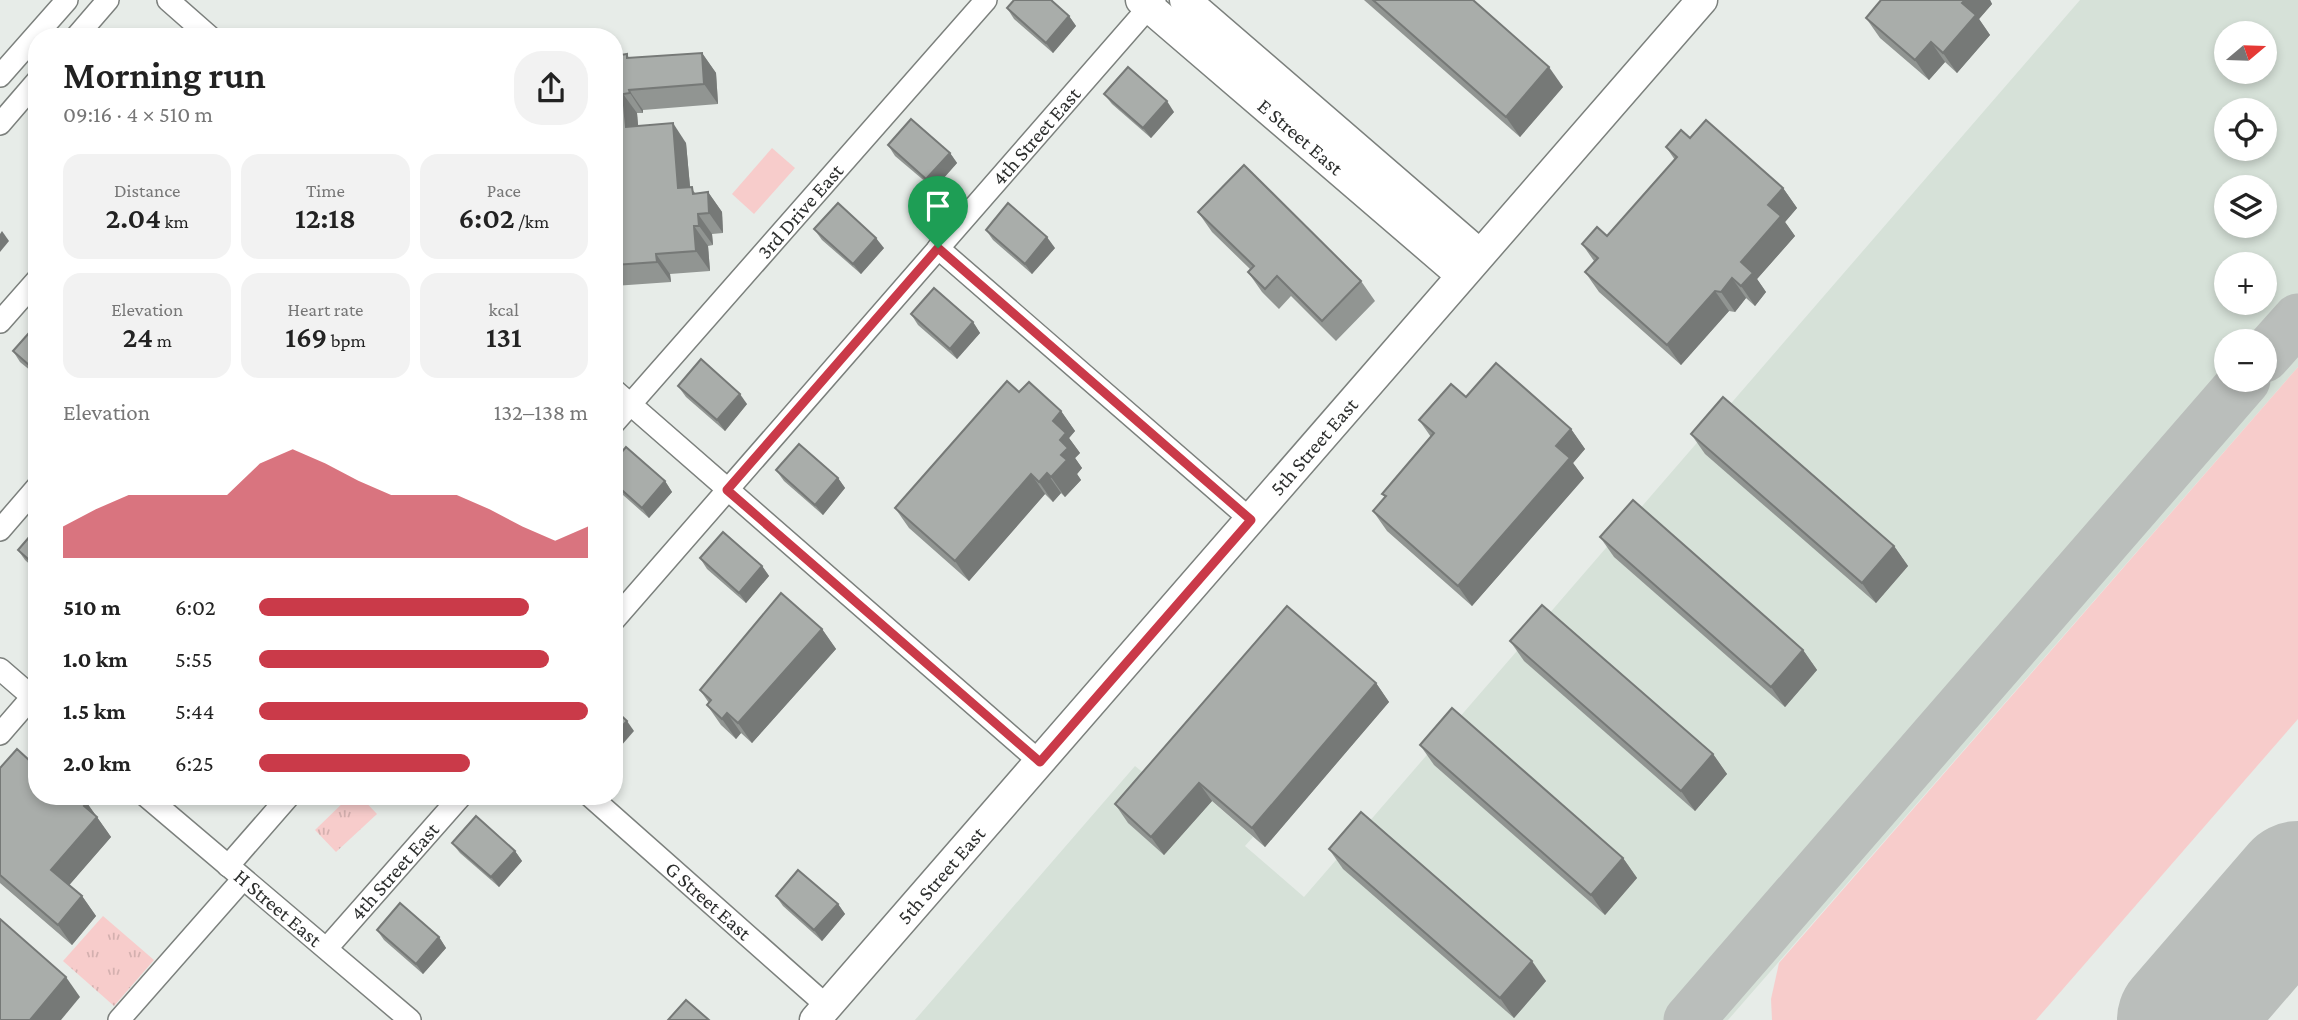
<!DOCTYPE html>
<meta charset="utf-8">
<style>
:root{--surface:#fff;--page:#f2f2f2;--text:#222;--muted:#767676;--accent:#ca3a49}
body{margin:0;font-family:"Crimson Pro",serif;background:var(--page);color:var(--text);height:100vh;display:flex;flex-direction:column;font-size:26px;white-space:nowrap}
*{box-sizing:border-box;margin:0}
p{font-size:23px;color:var(--muted)}
.icon{flex:none;width:38px;height:38px;fill:none;stroke:currentColor;stroke-width:2;stroke-linecap:round;stroke-linejoin:round}
.map{position:relative;flex:1;overflow:hidden}
.sheet{position:absolute;left:28px;top:28px;width:595px;height:777px;display:flex;flex-direction:column;background:var(--surface);border-radius:28px;box-shadow:0 4px 10px #0003}
.sheet>*{flex:none}
.needle{width:46px;rotate:71deg}
.buttons{position:absolute;left:2214px;top:21px;display:grid;gap:14px}
.buttons a{display:grid;place-items:center;width:63px;height:63px;border-radius:50%;background:var(--surface);box-shadow:0 4px 10px #0003;font-size:35px}
.pin{position:absolute;display:grid;place-items:center;width:60px;height:60px;color:#fff;margin:-72px -30px;border-radius:50% 50% 50% 0;rotate:-45deg;box-shadow:0 0 7px #0007}
.pin .icon{rotate:45deg}
.round{display:grid;place-items:center;flex:none;width:74px;height:74px;border-radius:28px;background:var(--page)}
.head{display:flex;align-items:center;justify-content:space-between;height:119px;padding:0 35px}
h1{font-size:38px;font-weight:600;line-height:52px}
.stats{display:grid;grid-template-columns:repeat(3,1fr);gap:10px;height:119px;padding:7px 35px}
.stats div{display:grid;align-content:center;border-radius:18px;background:var(--page);text-align:center}
.stats b{font-size:30px;font-weight:600}
.stats small{font-size:19px;font-weight:400}
.stats p{font-size:19px}
.chart{height:196px;padding:14px 35px}
.chart p{display:flex;justify-content:space-between}
.chart svg{width:100%;height:126px;margin-top:7px;fill:var(--accent);opacity:.7}
ul{padding:0 35px;list-style:none;font-size:23px}
li{display:grid;grid-template-columns:112px 84px 1fr;align-items:center;height:52px}
li i{height:18px;border-radius:9px;background:var(--accent)}
.map>svg:first-child{display:block}
</style>
<div class="map">
<svg width="2298" height="1020" viewBox="0 0 2298 1020">
<defs>
<pattern id="park-tufts" width="24" height="20" patternUnits="userSpaceOnUse" patternTransform="scale(1.75)"><rect width="24" height="20" fill="#f7cccb"/><path d="M3 7l-1-3M5 7V3M7 7l1-3M15 17l-1-3M17 17v-4M19 17l1-3" fill="none" stroke="#d4b0af"/></pattern>
</defs>
<rect width="100%" height="100%" fill="#e7ece8"/>
<path fill="#d6e1d8" fill-rule="evenodd" d="M2080,0H2298V367L1728,1020H915L1135,766L1161,787L1176,770L1253,837L1245,846L1304,897ZM2226,33H2264V72H2226ZM2226,110H2264V149H2226ZM2226,187H2264V226H2226ZM2226,264H2264V303H2226ZM2226,341H2264V380H2226Z"/>
<g fill="#f7cccb">
<polygon points="772,148 795,168 754,214 732,194"/>
<polygon points="2298,367 2298,719 2036,1020 1772,1020 1771,999 1779,963"/>
</g>
<g fill="url(#park-tufts)">
<polygon points="350,796 360,796 377,814 336,852 315,830"/>
<polygon points="103,916 154,960 114,1006 63,961"/>
</g>
<g fill="none" stroke-linecap="round" stroke-linejoin="round">
<g stroke="#babebb" stroke-width="51">
<polyline points="2264,357 2298,319"/>
<polyline points="1689,1020 2245,380"/>
</g>
<polyline stroke="#babebb" stroke-width="130" points="2182,1020 2298,886"/>
<g stroke="#7c807d" stroke-width="24">
<g id="street">
<polyline points="168,0 210,37"/>
<polyline points="76,37 108,0"/>
<polyline points="0,76 67,0"/>
<polyline points="0,124 37,81"/>
<polyline points="938,248 1251,520"/>
<polyline points="0,322 37,280"/>
<polyline points="614,390 1040,762"/>
<path id="s1" d="M614,423L986,0"/>
<polyline points="0,530 37,487"/>
<path id="s2" d="M614,620L1155,0"/>
<polyline points="0,669 37,701"/>
<polyline points="0,734 32,697 37,686"/>
<path id="s3" d="M146,796L410,1020"/>
<path id="s4" d="M590,796L827,1006"/>
<polyline points="228,866 289,796"/>
<path id="s5" d="M327,948L461,796"/>
<polyline points="119,1020 243,879"/>
</g>
</g>
<g stroke="#7c807d" stroke-width="33">
<g id="secondary">
<path id="s6" d="M1141,0L1460,274"/>
<polyline points="1185,0 1478,253"/>
<path id="s7" d="M815,1020C1111,681 1406,340 1702,0"/>
</g>
</g>
<use href="#street" stroke="#fff" stroke-width="21"/>
<use href="#secondary" stroke="#fff" stroke-width="30"/>
</g>
<g fill="#919592">
<polygon points="1364,0 1473,0 1563,87 1520,137"/>
<polygon points="1881,0 1990,0 1992,4 1979,19 1990,35 1957,73 1945,62 1929,80 1880,38 1866,18"/>
<polygon points="1007,8 1069,16 1076,26 1053,53 1014,19"/>
<polygon points="702,53 716,73 718,104 643,110 643,113 637,113 638,126 686,143 690,187 696,194 708,192 722,212 723,233 712,234 713,245 708,246 710,271 670,274 671,282 614,286 614,56 627,54 629,58"/>
<polygon points="1104,94 1174,112 1151,138 1112,104"/>
<polygon points="1690,138 1783,188 1797,208 1785,222 1795,236 1757,279 1766,292 1755,306 1746,298 1735,312 1729,311 1681,365 1599,292 1585,272 1594,261 1582,244 1607,236 1675,160 1666,147"/>
<polygon points="888,145 950,153 957,163 934,189 895,156"/>
<polygon points="1198,212 1361,281 1375,301 1336,341 1291,296 1279,309 1262,292 1248,272 1250,269 1212,232"/>
<polygon points="814,229 884,248 861,274 822,240"/>
<polygon points="986,230 1055,248 1032,274 993,240"/>
<polygon points="911,314 973,322 980,333 957,359 918,325"/>
<polygon points="37,326 37,376 20,362 13,351"/>
<polygon points="678,386 747,404 725,431 686,397"/>
<polygon points="1019,392 1061,411 1075,431 1069,438 1080,453 1075,458 1082,468 1077,474 1081,480 1065,497 1061,493 1053,502 1045,494 969,581 909,528 895,508"/>
<polygon points="1466,397 1571,429 1585,449 1573,463 1584,478 1472,606 1387,531 1373,511 1385,497 1382,494 1431,437 1419,420"/>
<polygon points="1691,434 1894,546 1908,566 1876,603 1705,454"/>
<polygon points="614,461 665,481 672,492 649,518 614,487"/>
<polygon points="776,470 838,478 845,488 823,515 784,481"/>
<polygon points="37,528 37,571 25,560 18,550"/>
<polygon points="1600,537 1803,650 1817,670 1785,707 1614,557"/>
<polygon points="700,558 762,566 769,576 746,603 707,569"/>
<polygon points="822,629 836,649 752,743 741,733 736,739 721,725 707,705 709,703 700,690"/>
<polygon points="1510,641 1713,754 1727,774 1695,811 1524,661"/>
<polygon points="1376,683 1389,702 1265,847 1212,801 1164,855 1128,823 1115,804"/>
<polygon points="1420,745 1623,858 1637,878 1605,915 1434,765"/>
<polygon points="29,760 87,803 111,837 69,885 82,896 96,916 72,945 0,883 0,768"/>
<polygon points="452,843 515,851 522,861 499,887 460,853"/>
<polygon points="1329,849 1546,981 1514,1018 1343,869"/>
<polygon points="776,896 838,904 845,914 822,941 783,906"/>
<polygon points="377,930 439,937 446,948 423,974 384,940"/>
</g>
<g fill="#767977">
<polygon points="1965,0 1990,0 1992,4 1979,19 1990,35 1957,73 1943,53 1962,3"/>
<polygon points="1069,16 1076,26 1053,53 1046,43"/>
<polygon points="1931,42 1945,62 1929,80 1915,60"/>
<polygon points="702,53 716,73 718,104 704,84"/>
<polygon points="1549,67 1563,87 1520,137 1506,117"/>
<polygon points="629,90 643,110 643,113 630,93"/>
<polygon points="623,94 637,113 640,147 626,127"/>
<polygon points="1167,101 1174,112 1151,138 1143,128"/>
<polygon points="673,123 686,143 692,208 678,188"/>
<polygon points="950,153 957,163 934,189 926,179"/>
<polygon points="1783,188 1797,208 1785,222 1795,236 1757,279 1766,292 1755,306 1741,286 1741,262 1768,205"/>
<polygon points="708,192 722,212 723,233 709,213"/>
<polygon points="698,214 712,234 713,245 699,226"/>
<polygon points="694,226 708,246 710,271 696,251"/>
<polygon points="2,231 9,241 0,252 0,234"/>
<polygon points="1047,237 1055,248 1032,274 1025,264"/>
<polygon points="876,238 884,248 861,274 853,264"/>
<polygon points="656,254 670,274 671,282 657,262"/>
<polygon points="1732,278 1746,298 1735,312 1721,292"/>
<polygon points="1715,291 1729,311 1681,365 1667,345"/>
<polygon points="973,322 980,333 957,359 950,349"/>
<polygon points="740,394 747,404 725,431 717,420"/>
<polygon points="1061,411 1075,431 1069,438 1080,453 1075,458 1082,468 1077,474 1081,480 1065,497 1051,477 1061,455 1060,440 1053,421"/>
<polygon points="1571,429 1585,449 1573,463 1584,478 1472,606 1458,586 1556,446"/>
<polygon points="1047,473 1061,493 1053,502 1039,482"/>
<polygon points="1031,474 1045,494 969,581 955,561"/>
<polygon points="838,478 845,488 823,515 815,505"/>
<polygon points="665,481 672,492 649,518 642,508"/>
<polygon points="1894,546 1908,566 1876,603 1862,583"/>
<polygon points="762,566 769,576 746,603 739,593"/>
<polygon points="822,629 836,649 752,743 738,723"/>
<polygon points="1803,650 1817,670 1785,707 1771,687"/>
<polygon points="1376,683 1389,702 1265,847 1252,828"/>
<polygon points="727,713 741,733 736,739 722,719"/>
<polygon points="627,721 634,731 614,754 614,735"/>
<polygon points="1713,754 1727,774 1695,811 1681,791"/>
<polygon points="1199,783 1212,801 1164,855 1151,837"/>
<polygon points="87,803 111,837 65,890 51,870"/>
<polygon points="515,851 522,861 499,887 491,877"/>
<polygon points="1623,858 1637,878 1605,915 1591,895"/>
<polygon points="82,896 96,916 72,945 58,925"/>
<polygon points="838,904 845,914 822,941 814,930"/>
<polygon points="439,937 446,948 423,974 416,964"/>
<polygon points="1532,961 1546,981 1514,1018 1500,998"/>
<polygon points="66,977 80,997 61,1020 30,1020"/>
</g>
<g fill="#a9adaa" stroke="#767977" stroke-width="2">
<polygon points="1014,0 1051,0 1069,16 1046,43 1007,8"/>
<polygon points="1373,0 1473,0 1549,67 1506,117"/>
<polygon points="1881,0 1965,0 1962,3 1976,15 1943,53 1931,42 1915,60 1866,18"/>
<polygon points="702,53 704,84 629,90 630,93 623,94 626,127 673,123 678,188 692,187 693,194 708,192 709,213 698,214 699,226 694,226 696,251 656,254 657,262 614,265 614,56 627,54 627,58"/>
<polygon points="1128,67 1167,101 1143,128 1104,94"/>
<polygon points="911,119 950,153 926,179 888,145"/>
<polygon points="1706,120 1783,188 1768,205 1781,216 1741,262 1753,273 1741,286 1732,278 1721,292 1715,291 1667,345 1585,272 1598,258 1582,244 1597,227 1607,236 1677,157 1666,147 1681,130 1690,138"/>
<polygon points="1244,165 1361,281 1322,321 1277,276 1265,289 1248,272 1254,266 1198,212"/>
<polygon points="838,203 876,238 853,264 814,229"/>
<polygon points="1008,203 1047,237 1025,264 986,230"/>
<polygon points="934,288 973,322 950,349 911,314"/>
<polygon points="36,325 37,326 37,372 13,351"/>
<polygon points="701,359 740,394 717,420 678,386"/>
<polygon points="1496,363 1571,429 1556,446 1570,458 1458,586 1373,511 1386,496 1382,494 1434,433 1419,420 1451,384 1466,397"/>
<polygon points="1007,381 1019,392 1029,382 1061,411 1053,421 1066,433 1060,440 1068,448 1061,455 1067,460 1051,477 1047,473 1039,482 1031,474 955,561 895,508"/>
<polygon points="1723,397 1894,546 1862,583 1691,434"/>
<polygon points="799,444 838,478 815,505 776,470"/>
<polygon points="626,447 665,481 642,508 614,483 614,461"/>
<polygon points="1633,500 1803,650 1771,687 1600,537"/>
<polygon points="37,528 37,567 18,550"/>
<polygon points="723,532 762,566 739,593 700,558"/>
<polygon points="781,593 822,629 738,723 727,713 722,719 707,705 711,700 700,690"/>
<polygon points="1542,605 1713,754 1681,791 1510,641"/>
<polygon points="1287,606 1376,683 1252,828 1199,783 1151,837 1115,804"/>
<polygon points="1452,708 1623,858 1591,895 1420,745"/>
<polygon points="614,709 627,721 614,735"/>
<polygon points="17,749 29,760 32,757 37,760 37,796 78,796 87,803 84,806 97,817 51,870 82,896 58,925 0,875 0,768"/>
<polygon points="1361,812 1532,961 1500,998 1329,849"/>
<polygon points="476,816 515,851 491,877 452,843"/>
<polygon points="798,870 838,904 814,930 776,896"/>
<polygon points="400,903 439,937 416,964 377,930"/>
<polygon points="0,919 66,977 30,1020 0,1020"/>
<polygon points="686,1000 709,1020 668,1020"/>
</g>
<g fill="none" stroke-linecap="round" stroke-linejoin="round">
<g stroke="#fff" stroke-width="14">
<polygon id="route" points="938,248 1251,520 1040,762 727,490"/>
</g>
<use href="#route" stroke="#ca3a49" stroke-width="9"/>
</g>
<g text-anchor="middle" stroke-width="6" stroke-linejoin="round" paint-order="stroke">
<g font-size="21" fill="#2d2f2e" stroke="#e7ece8">
<text dy="7" stroke="none"><textPath href="#s2" startOffset="642">4th Street East</textPath></text>
<text dy="7" stroke="none"><textPath href="#s6" startOffset="210">E Street East</textPath></text>
<text dy="7" stroke="none"><textPath href="#s1" startOffset="282">3rd Drive East</textPath></text>
<text dy="7" stroke="none"><textPath href="#s7" startOffset="760">5th Street East</textPath></text>
<text dy="7" stroke="none"><textPath href="#s5" startOffset="102">4th Street East</textPath></text>
<text dy="7" stroke="none"><textPath href="#s7" startOffset="192">5th Street East</textPath></text>
<text dy="7" stroke="none"><textPath href="#s4" startOffset="158">G Street East</textPath></text>
<text dy="7" stroke="none"><textPath href="#s3" startOffset="173">H Street East</textPath></text>
</g>
</g>
</svg>
<div class="buttons">
<a><svg class="needle" viewBox="-14 -14 28 28"><path d="M0-13l5 13h-10z" fill="#e53935"/><path d="M0 13l5-13h-10z" fill="#767676"/></svg></a>
<a><svg class="icon" aria-label="locate" viewBox="0 0 24 24"><circle cx="12" cy="12" r="6"/><path d="M12 2v4M12 18v4M2 12h4M18 12h4"/></svg></a>
<a><svg class="icon" aria-label="layers" viewBox="0 0 24 24"><path d="M12 4l9 5-9 5-9-5zM3 14l9 5 9-5"/></svg></a>
<a>+</a>
<a>−</a>
</div>
<div class="pin" style="left:938px;top:248px;background:#1e9e55"><svg class="icon" aria-label="arrive" viewBox="0 0 24 24"><path d="M6 21V4h12l-3 4 3 4H6"/></svg></div>
<section class="sheet">
<div class="head"><div><h1>Morning run</h1><p>09:16 · 4 × 510 m</p></div><a class="round"><svg class="icon" aria-label="share" viewBox="0 0 24 24"><path d="M12 15V3M7 8l5-5 5 5M5 13v7h14v-7"/></svg></a></div>
<div class="stats">
<div><p>Distance</p><b>2.04<small> km</small></b></div>
<div><p>Time</p><b>12:18</b></div>
<div><p>Pace</p><b>6:02<small> /km</small></b></div>
</div>
<div class="stats">
<div><p>Elevation</p><b>24<small> m</small></b></div>
<div><p>Heart rate</p><b>169<small> bpm</small></b></div>
<div><p>kcal</p><b>131</b></div>
</div>
<div class="chart"><p><span>Elevation</span>132–138 m</p>
<svg viewBox="0 0 160 44" preserveAspectRatio="none"><path d="M0 44V33L10 27L20 22L30 22L40 22L50 22L60 11L70 6L80 11L90 17L100 22L110 22L120 22L130 27L140 33L150 38L160 33V44z"/></svg>
</div>
<ul>
<li><b>510 m</b>6:02<i style="width:82%"></i></li>
<li><b>1.0 km</b>5:55<i style="width:88%"></i></li>
<li><b>1.5 km</b>5:44<i style="width:100%"></i></li>
<li><b>2.0 km</b>6:25<i style="width:64%"></i></li>
</ul>
</section>
</div>
